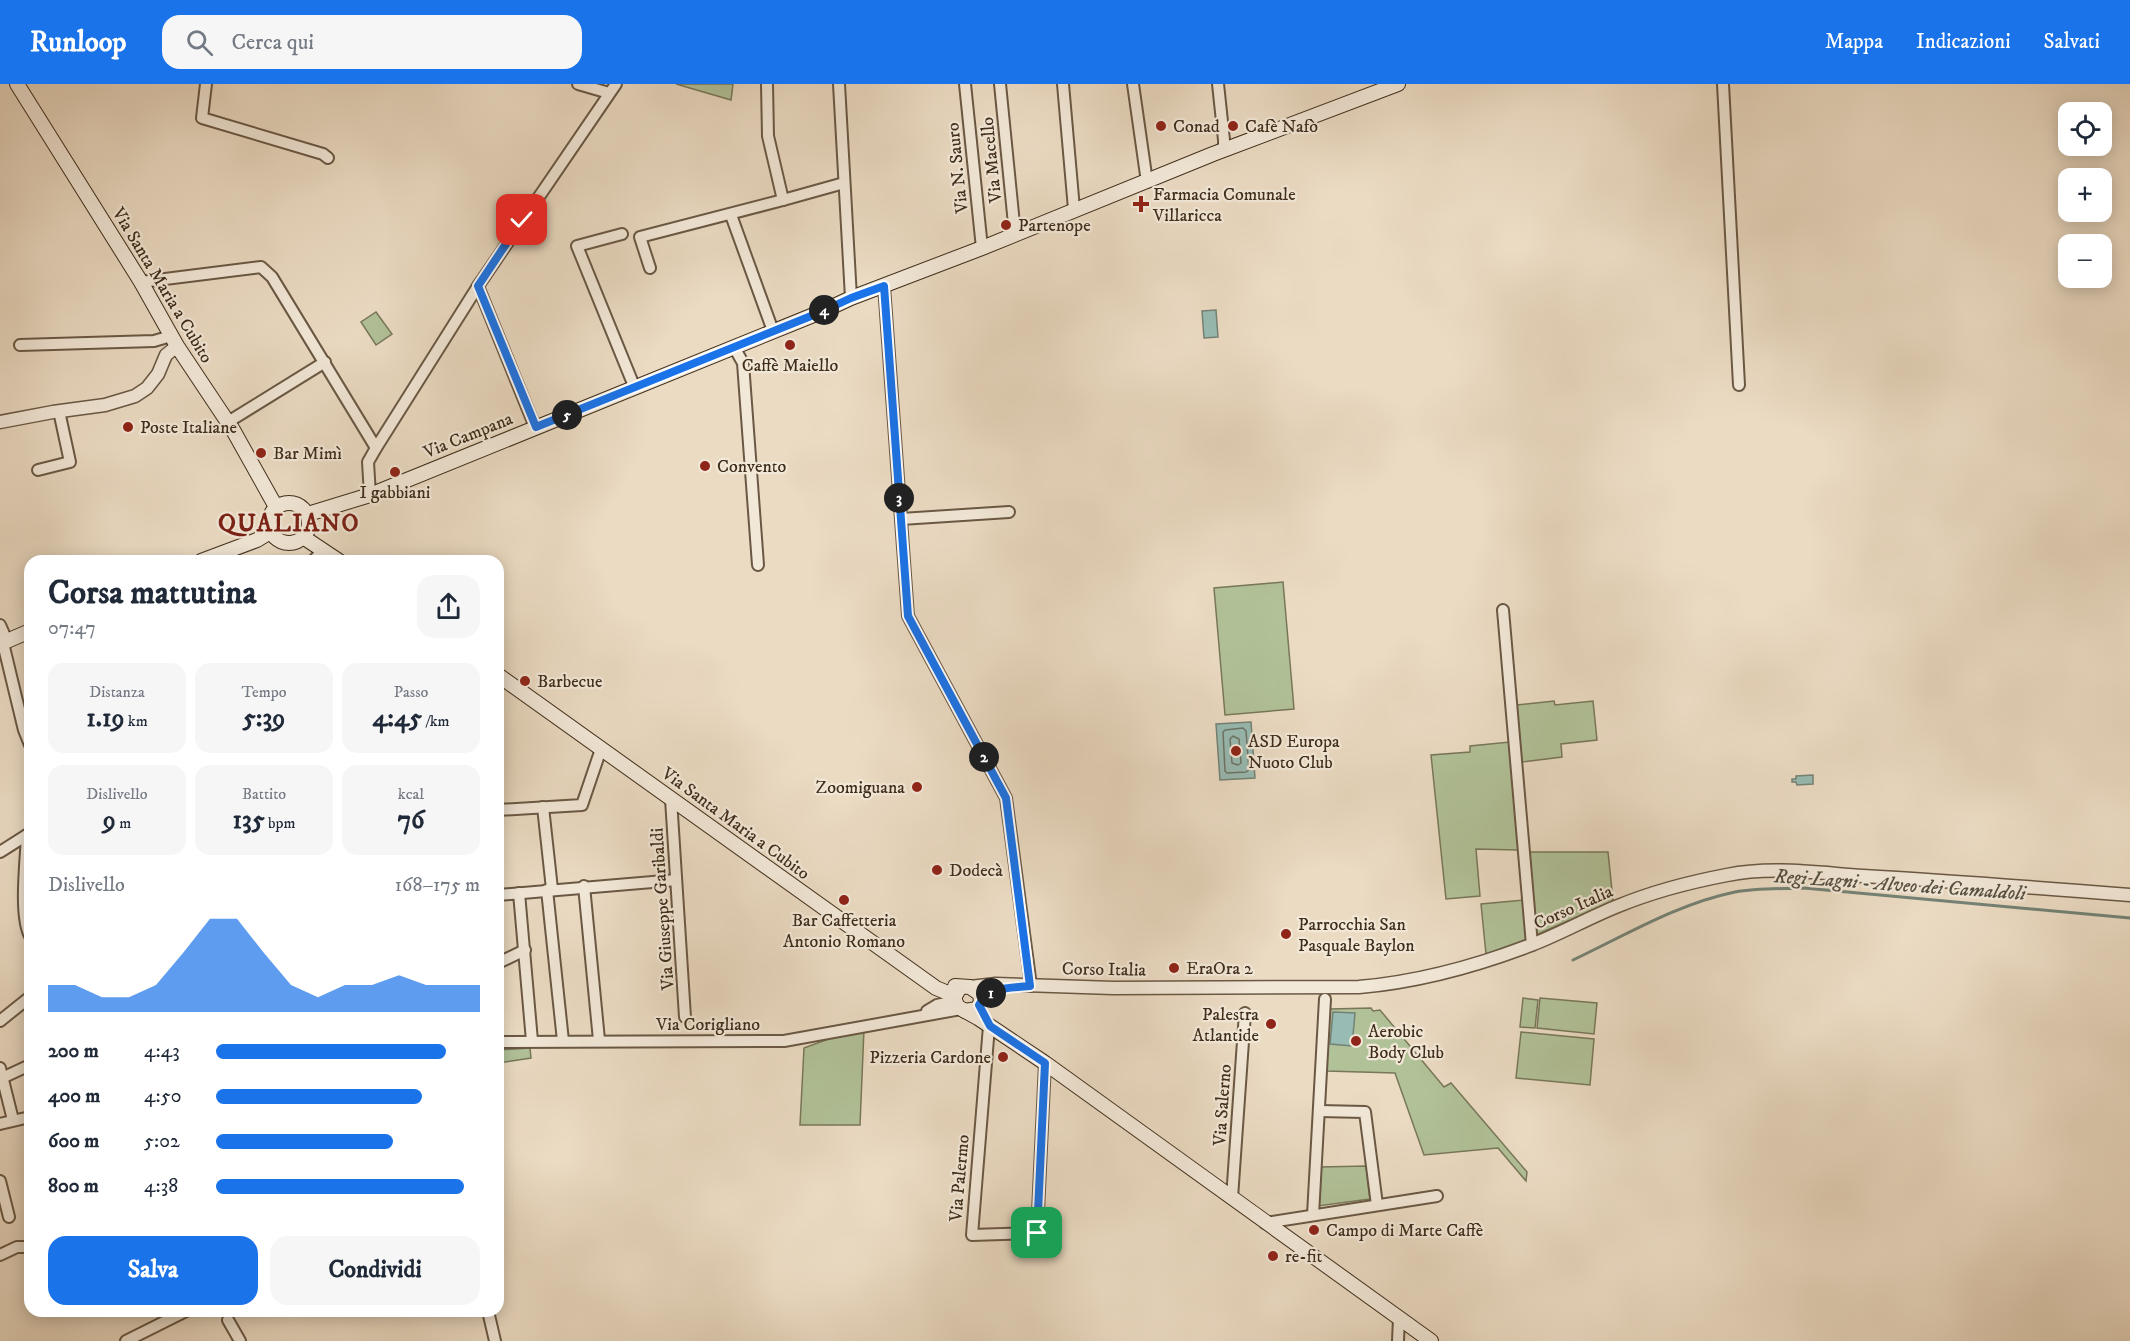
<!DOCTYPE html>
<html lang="it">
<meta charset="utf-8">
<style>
:root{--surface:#fff;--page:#f6f6f7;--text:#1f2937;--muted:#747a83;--accent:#1a73e8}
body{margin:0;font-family:"IM FELL DW Pica",serif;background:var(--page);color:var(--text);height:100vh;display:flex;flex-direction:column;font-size:22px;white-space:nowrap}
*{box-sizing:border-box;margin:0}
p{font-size:20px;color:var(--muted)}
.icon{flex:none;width:33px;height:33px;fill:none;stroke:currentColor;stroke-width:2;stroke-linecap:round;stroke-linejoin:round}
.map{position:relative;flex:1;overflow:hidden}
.sheet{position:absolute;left:24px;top:471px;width:480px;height:762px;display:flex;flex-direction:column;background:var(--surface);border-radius:18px;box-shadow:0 3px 15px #0003}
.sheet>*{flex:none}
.tools{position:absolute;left:2058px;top:18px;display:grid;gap:12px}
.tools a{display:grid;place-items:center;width:54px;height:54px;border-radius:12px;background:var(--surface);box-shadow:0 3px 15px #0003;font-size:30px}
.pin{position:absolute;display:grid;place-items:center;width:51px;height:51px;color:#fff;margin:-26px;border-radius:12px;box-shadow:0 3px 9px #0006}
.km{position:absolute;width:30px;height:30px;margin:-15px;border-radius:50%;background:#222;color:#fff;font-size:16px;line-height:30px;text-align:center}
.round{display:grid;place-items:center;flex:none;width:63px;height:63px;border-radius:18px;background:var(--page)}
.overview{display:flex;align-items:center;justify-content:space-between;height:102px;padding:0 24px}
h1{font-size:33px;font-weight:800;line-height:45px}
.figures{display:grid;grid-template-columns:repeat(3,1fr);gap:9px;height:102px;padding:6px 24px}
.figures div{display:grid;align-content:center;border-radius:15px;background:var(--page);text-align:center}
.figures b{font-size:26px;font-weight:800}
.figures small{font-size:16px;font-weight:400}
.figures p{font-size:16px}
.chart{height:168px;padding:12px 24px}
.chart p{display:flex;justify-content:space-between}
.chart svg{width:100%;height:108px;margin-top:6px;fill:var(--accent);opacity:.7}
.action{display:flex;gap:12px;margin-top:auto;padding:12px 24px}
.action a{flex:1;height:69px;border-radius:18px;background:var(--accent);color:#fff;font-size:24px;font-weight:800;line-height:69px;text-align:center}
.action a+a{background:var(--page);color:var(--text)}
ul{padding:0 24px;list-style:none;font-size:20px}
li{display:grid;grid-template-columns:96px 72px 1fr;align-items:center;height:45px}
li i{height:15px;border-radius:8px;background:var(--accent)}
header{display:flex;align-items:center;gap:36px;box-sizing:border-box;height:84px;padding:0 30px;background:var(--accent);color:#fff}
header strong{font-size:28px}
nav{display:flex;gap:33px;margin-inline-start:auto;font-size:21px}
.search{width:420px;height:54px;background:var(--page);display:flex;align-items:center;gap:15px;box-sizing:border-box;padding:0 21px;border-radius:18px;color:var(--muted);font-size:22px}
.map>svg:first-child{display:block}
</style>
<header>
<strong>Runloop</strong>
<div class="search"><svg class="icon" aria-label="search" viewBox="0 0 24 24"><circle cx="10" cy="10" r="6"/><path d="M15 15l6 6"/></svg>Cerca qui</div>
<nav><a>Mappa</a><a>Indicazioni</a><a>Salvati</a></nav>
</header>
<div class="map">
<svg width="2130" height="1257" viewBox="0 0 2130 1257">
<rect width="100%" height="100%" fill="#ebdbc3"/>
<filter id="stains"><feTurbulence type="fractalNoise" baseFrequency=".00333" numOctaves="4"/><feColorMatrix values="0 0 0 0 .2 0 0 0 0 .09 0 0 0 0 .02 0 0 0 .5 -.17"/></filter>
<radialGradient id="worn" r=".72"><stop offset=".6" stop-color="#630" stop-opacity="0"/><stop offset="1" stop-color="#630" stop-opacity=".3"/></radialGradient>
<g fill="#b1c198" stroke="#787759" stroke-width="1.5">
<polygon points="676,0 733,0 731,16"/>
<polygon points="376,228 392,250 376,261 361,238"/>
<polygon points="1283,498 1294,625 1225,631 1214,504"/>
<polygon points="1554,617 1555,621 1593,617 1597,656 1561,660 1562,673 1522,678 1517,621"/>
<polygon points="1510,658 1518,766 1476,765 1480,812 1446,815 1431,671 1470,668 1470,662"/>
<polygon points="1529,768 1608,768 1613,816 1609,819 1536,851"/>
<polygon points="1524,816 1527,855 1486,870 1481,820"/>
<polygon points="1523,914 1538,916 1535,944 1520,943"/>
<polygon points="1540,914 1597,919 1594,950 1537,944"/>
<polygon points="1371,924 1373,927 1380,926 1444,1003 1451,999 1527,1088 1526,1097 1498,1064 1424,1071 1395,989 1326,987 1330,925"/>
<polygon points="864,945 860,1041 800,1041 804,964 839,951"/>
<polygon points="1521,948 1594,955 1590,1001 1516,994"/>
<polygon points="530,964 531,974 498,979 498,966"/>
<polygon points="1366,1082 1370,1115 1318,1122 1320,1083"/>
</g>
<g fill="#98bbb3" stroke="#748276" stroke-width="1.5">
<polygon points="1216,226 1218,253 1204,254 1202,227"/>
<polygon points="1251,638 1255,694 1220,696 1216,640"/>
<polygon points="1813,691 1813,700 1797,701 1796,698 1792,698 1792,695 1796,695 1796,692"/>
<polygon points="1333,928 1355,929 1352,962 1330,960"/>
</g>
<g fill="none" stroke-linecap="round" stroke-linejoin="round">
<g stroke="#6c7466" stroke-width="1.5">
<polygon points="1243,644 1246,647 1249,686 1246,688 1227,689 1225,687 1223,648 1225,646"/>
<polygon points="1233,652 1239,655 1241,679 1238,681 1232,679 1230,655"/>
</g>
<path stroke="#748276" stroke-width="3" d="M1573,876C1626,851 1677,820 1735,808C1757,804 1781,805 1804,804L2130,834"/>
<g stroke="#6a5844" stroke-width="14">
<g id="minor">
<polyline points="206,0 202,34 323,70 328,74"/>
<polyline points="578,0 609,9"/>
<polyline points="839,0 851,214"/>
<polyline points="965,0 982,164"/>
<polyline points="1000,0 1015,150"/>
<polyline points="1063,0 1074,125"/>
<polyline points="1133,0 1147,98"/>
<polyline points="1218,0 1224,56 1224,66"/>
<polyline points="1723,0 1739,301"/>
<polyline points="783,116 844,99"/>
<polyline points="731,131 773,247"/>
<polyline points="622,150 577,162 634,302"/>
<polyline points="650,184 640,153 783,116 768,52 767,0"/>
<polyline points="141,198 261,183 272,193 376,364"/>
<polyline points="478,202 535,343"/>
<polyline points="884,202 908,532 1006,714 1031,902"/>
<polyline points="20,261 154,257 171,252"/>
<polyline points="734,263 743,279 758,481"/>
<polyline points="228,338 325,278"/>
<polyline points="38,386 70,378 59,327"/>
<polyline points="370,411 368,378 376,364 478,202 616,0"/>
<polyline points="901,435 1009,428"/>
<polyline points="313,477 323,466"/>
<polyline points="1503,526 1532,861"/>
<polyline points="0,541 7,557"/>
<polyline points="3,559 24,646 30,661"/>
<polyline points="671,715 685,933"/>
<polyline points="543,723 552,805"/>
<polyline points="498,726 582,721 601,665"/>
<path d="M27,751C26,777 19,831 30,852"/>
<polyline points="0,768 30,749"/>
<polyline points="584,802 599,956"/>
<polyline points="547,806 563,957"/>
<polyline points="519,809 532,957"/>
<polyline points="498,811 676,796"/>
<polyline points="498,879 525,866"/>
<polyline points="927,927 937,921 955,917"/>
<polyline points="0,937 30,913"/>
<polyline points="989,942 972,1151 1037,1149 1045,979"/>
<polyline points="498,958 784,957 961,925"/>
<polyline points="0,984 13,1036"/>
<polyline points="2,994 30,981"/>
<polyline points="1319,1027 1365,1028 1377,1121"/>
<polyline points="0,1040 30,1033"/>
<polyline points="0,1097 9,1133"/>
<polyline points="1232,1114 1245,929"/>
<polyline points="1313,1131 1325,915"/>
<polyline points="1265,1139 1437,1112"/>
<polyline points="0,1171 17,1163 30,1163"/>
<polyline points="488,1227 495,1257"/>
<polyline points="228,1236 240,1257"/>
<polyline points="126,1257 186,1227"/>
<polyline points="1398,1257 1399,1234"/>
</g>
</g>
<g stroke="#6a5844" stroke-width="15">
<g id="tertiary">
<polyline points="0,338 53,328 105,321 135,312 147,304 158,290 166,271 177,262"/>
<path d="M970,903L996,900L1113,904L1359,903C1417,898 1476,882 1531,861C1560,850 1588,834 1618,822C1652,808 1690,798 1727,791C1771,782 1818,789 1863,792C1952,797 2041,804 2130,811"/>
</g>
</g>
<g stroke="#3f2d1a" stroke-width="16">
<g id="secondary">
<polyline points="17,0 141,198 177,262 233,346 276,423"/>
<circle cx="289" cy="439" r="20"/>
<polyline points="308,430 370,411 821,228 851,214 982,164 1213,70 1398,0"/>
<polyline points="303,453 339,477"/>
<polyline points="201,477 257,456 270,448"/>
<polyline points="0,560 30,547"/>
<polyline points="498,591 936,904 955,912"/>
<polyline points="955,902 970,903 980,910 981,918 977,925 965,927"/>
<polyline points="962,903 959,905 955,912 955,917 958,923 978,934 1045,979 1431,1257"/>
</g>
</g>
<use href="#minor" stroke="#f2e8d8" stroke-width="10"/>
<use href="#tertiary" stroke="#f2e8d8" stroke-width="12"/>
<use href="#secondary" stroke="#f2e8d8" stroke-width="14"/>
</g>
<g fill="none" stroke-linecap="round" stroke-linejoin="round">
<g stroke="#fff" stroke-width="12">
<path id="route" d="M522,136L478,202L536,343L821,228L851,214L884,202L908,532L1006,714L1030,902C1012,904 989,902 979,921L990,942L1045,979L1037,1149"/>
</g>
<use href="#route" stroke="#1a73e8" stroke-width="8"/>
</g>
<g fill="#8f2418" stroke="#f2e8d8" stroke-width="2">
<circle cx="1161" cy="42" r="6"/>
<circle cx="1233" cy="42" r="6"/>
<path d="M1138 111h6v6h6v6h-6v6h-6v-6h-6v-6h6z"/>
<circle cx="1006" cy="141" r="6"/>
<circle cx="790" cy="261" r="6"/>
<circle cx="128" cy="343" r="6"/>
<circle cx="261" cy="369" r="6"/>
<circle cx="705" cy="382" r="6"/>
<circle cx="395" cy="388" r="6"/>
<circle cx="525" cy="597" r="6"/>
<circle cx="1236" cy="667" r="6"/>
<circle cx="917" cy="703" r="6"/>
<circle cx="937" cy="786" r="6"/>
<circle cx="844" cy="816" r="6"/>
<circle cx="1286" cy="850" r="6"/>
<circle cx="1174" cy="884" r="6"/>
<circle cx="1271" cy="940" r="6"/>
<circle cx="1356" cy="957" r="6"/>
<circle cx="1003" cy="973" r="6"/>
<circle cx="1314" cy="1146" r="6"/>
<circle cx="1273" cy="1172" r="6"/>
</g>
<g text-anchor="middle" stroke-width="4.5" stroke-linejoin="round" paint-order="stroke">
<g font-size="18" fill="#3f2d1a" stroke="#f2e8d8" text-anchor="start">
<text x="1173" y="48">Conad</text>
<text x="1245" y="48">Cafè Nafò</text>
<text x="1153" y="116">Farmacia Comunale<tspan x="1153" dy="21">Villaricca</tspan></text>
<text x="1018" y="147">Partenope</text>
<text x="790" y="287" text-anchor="middle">Caffè Maiello</text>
<text x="140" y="349">Poste Italiane</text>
<text x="273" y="375">Bar Mimì</text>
<text x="717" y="388">Convento</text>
<text x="395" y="414" text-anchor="middle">I gabbiani</text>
<text x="537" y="603">Barbecue</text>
<text x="1248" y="663">ASD Europa<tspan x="1248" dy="21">Nuoto Club</tspan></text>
<text x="905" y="709" text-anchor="end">Zoomiguana</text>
<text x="949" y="792">Dodecà</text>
<text x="844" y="842" text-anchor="middle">Bar Caffetteria<tspan x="844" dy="21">Antonio Romano</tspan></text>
<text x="1298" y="846">Parrocchia San<tspan x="1298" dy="21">Pasquale Baylon</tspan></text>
<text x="1186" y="890">EraOra 2</text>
<text x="1259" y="936" text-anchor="end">Palestra<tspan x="1259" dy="21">Atlantide</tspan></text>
<text x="1368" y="953">Aerobic<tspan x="1368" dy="21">Body Club</tspan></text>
<text x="991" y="979" text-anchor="end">Pizzeria Cardone</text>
<text x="1326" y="1152">Campo di Marte Caffè</text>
<text x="1285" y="1178">re-fit</text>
</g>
<g font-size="18" fill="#3f2d1a" stroke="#f2e8d8">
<text transform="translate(991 76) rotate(-96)" y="6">Via Macello</text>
<text transform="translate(957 84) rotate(-96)" y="6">Via N. Sauro</text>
<text transform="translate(163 201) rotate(59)" y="6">Via Santa Maria a Cubito</text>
<text transform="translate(468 351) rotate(-22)" y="6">Via Campana</text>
<text transform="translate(736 739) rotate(36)" y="6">Via Santa Maria a Cubito</text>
<text transform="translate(1573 823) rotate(-24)" y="6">Corso Italia</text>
<text transform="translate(662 825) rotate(-94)" y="6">Via Giuseppe Garibaldi</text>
<text transform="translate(1104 885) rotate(1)" y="6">Corso Italia</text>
<text x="708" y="946">Via Corigliano</text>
<text transform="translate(1222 1021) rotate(-86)" y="6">Via Salerno</text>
<text transform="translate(959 1094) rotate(-85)" y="6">Via Palermo</text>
</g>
<g font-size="20" font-style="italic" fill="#555040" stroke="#f2e8d8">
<text transform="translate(1900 800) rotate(4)" y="7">Regi Lagni - Alveo dei Camaldoli</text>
</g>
<g font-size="24" font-weight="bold" letter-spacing="1.5" fill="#7a1f14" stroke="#f2e8d8">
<text x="289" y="447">QUALIANO</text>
</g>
</g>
<rect width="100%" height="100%" filter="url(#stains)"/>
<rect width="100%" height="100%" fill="url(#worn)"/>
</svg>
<div class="tools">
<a><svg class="icon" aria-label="locate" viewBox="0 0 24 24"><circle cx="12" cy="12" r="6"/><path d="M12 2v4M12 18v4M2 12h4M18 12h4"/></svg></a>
<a>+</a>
<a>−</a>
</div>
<div class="pin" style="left:1037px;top:1149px;background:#1e9e55"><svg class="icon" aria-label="arrive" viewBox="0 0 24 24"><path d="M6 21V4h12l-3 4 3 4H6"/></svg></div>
<div class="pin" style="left:522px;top:136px;background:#d93025"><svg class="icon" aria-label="check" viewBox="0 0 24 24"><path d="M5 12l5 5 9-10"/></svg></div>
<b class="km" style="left:991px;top:909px">1</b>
<b class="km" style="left:984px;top:673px">2</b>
<b class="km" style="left:899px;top:414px">3</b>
<b class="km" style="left:824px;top:226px">4</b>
<b class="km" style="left:567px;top:331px">5</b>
<section class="sheet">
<div class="overview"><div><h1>Corsa mattutina</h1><p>07:47</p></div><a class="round"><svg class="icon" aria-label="share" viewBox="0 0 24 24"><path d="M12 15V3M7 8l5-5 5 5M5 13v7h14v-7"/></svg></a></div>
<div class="figures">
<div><p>Distanza</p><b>1.19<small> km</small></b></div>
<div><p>Tempo</p><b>5:39</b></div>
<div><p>Passo</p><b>4:45<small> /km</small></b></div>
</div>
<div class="figures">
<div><p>Dislivello</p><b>9<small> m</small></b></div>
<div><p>Battito</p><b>135<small> bpm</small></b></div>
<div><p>kcal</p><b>76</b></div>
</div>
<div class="chart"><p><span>Dislivello</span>168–175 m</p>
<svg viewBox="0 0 160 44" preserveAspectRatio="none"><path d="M0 44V33L10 33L20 38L30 38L40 33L50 20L60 6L70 6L80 20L90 33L100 38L110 33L120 33L130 29L140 33L150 33L160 33V44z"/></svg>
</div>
<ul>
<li><b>200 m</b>4:43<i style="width:87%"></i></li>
<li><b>400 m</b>4:50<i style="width:78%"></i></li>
<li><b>600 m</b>5:02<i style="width:67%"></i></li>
<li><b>800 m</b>4:38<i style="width:94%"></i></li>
</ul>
<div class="action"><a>Salva</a><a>Condividi</a></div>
</section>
</div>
